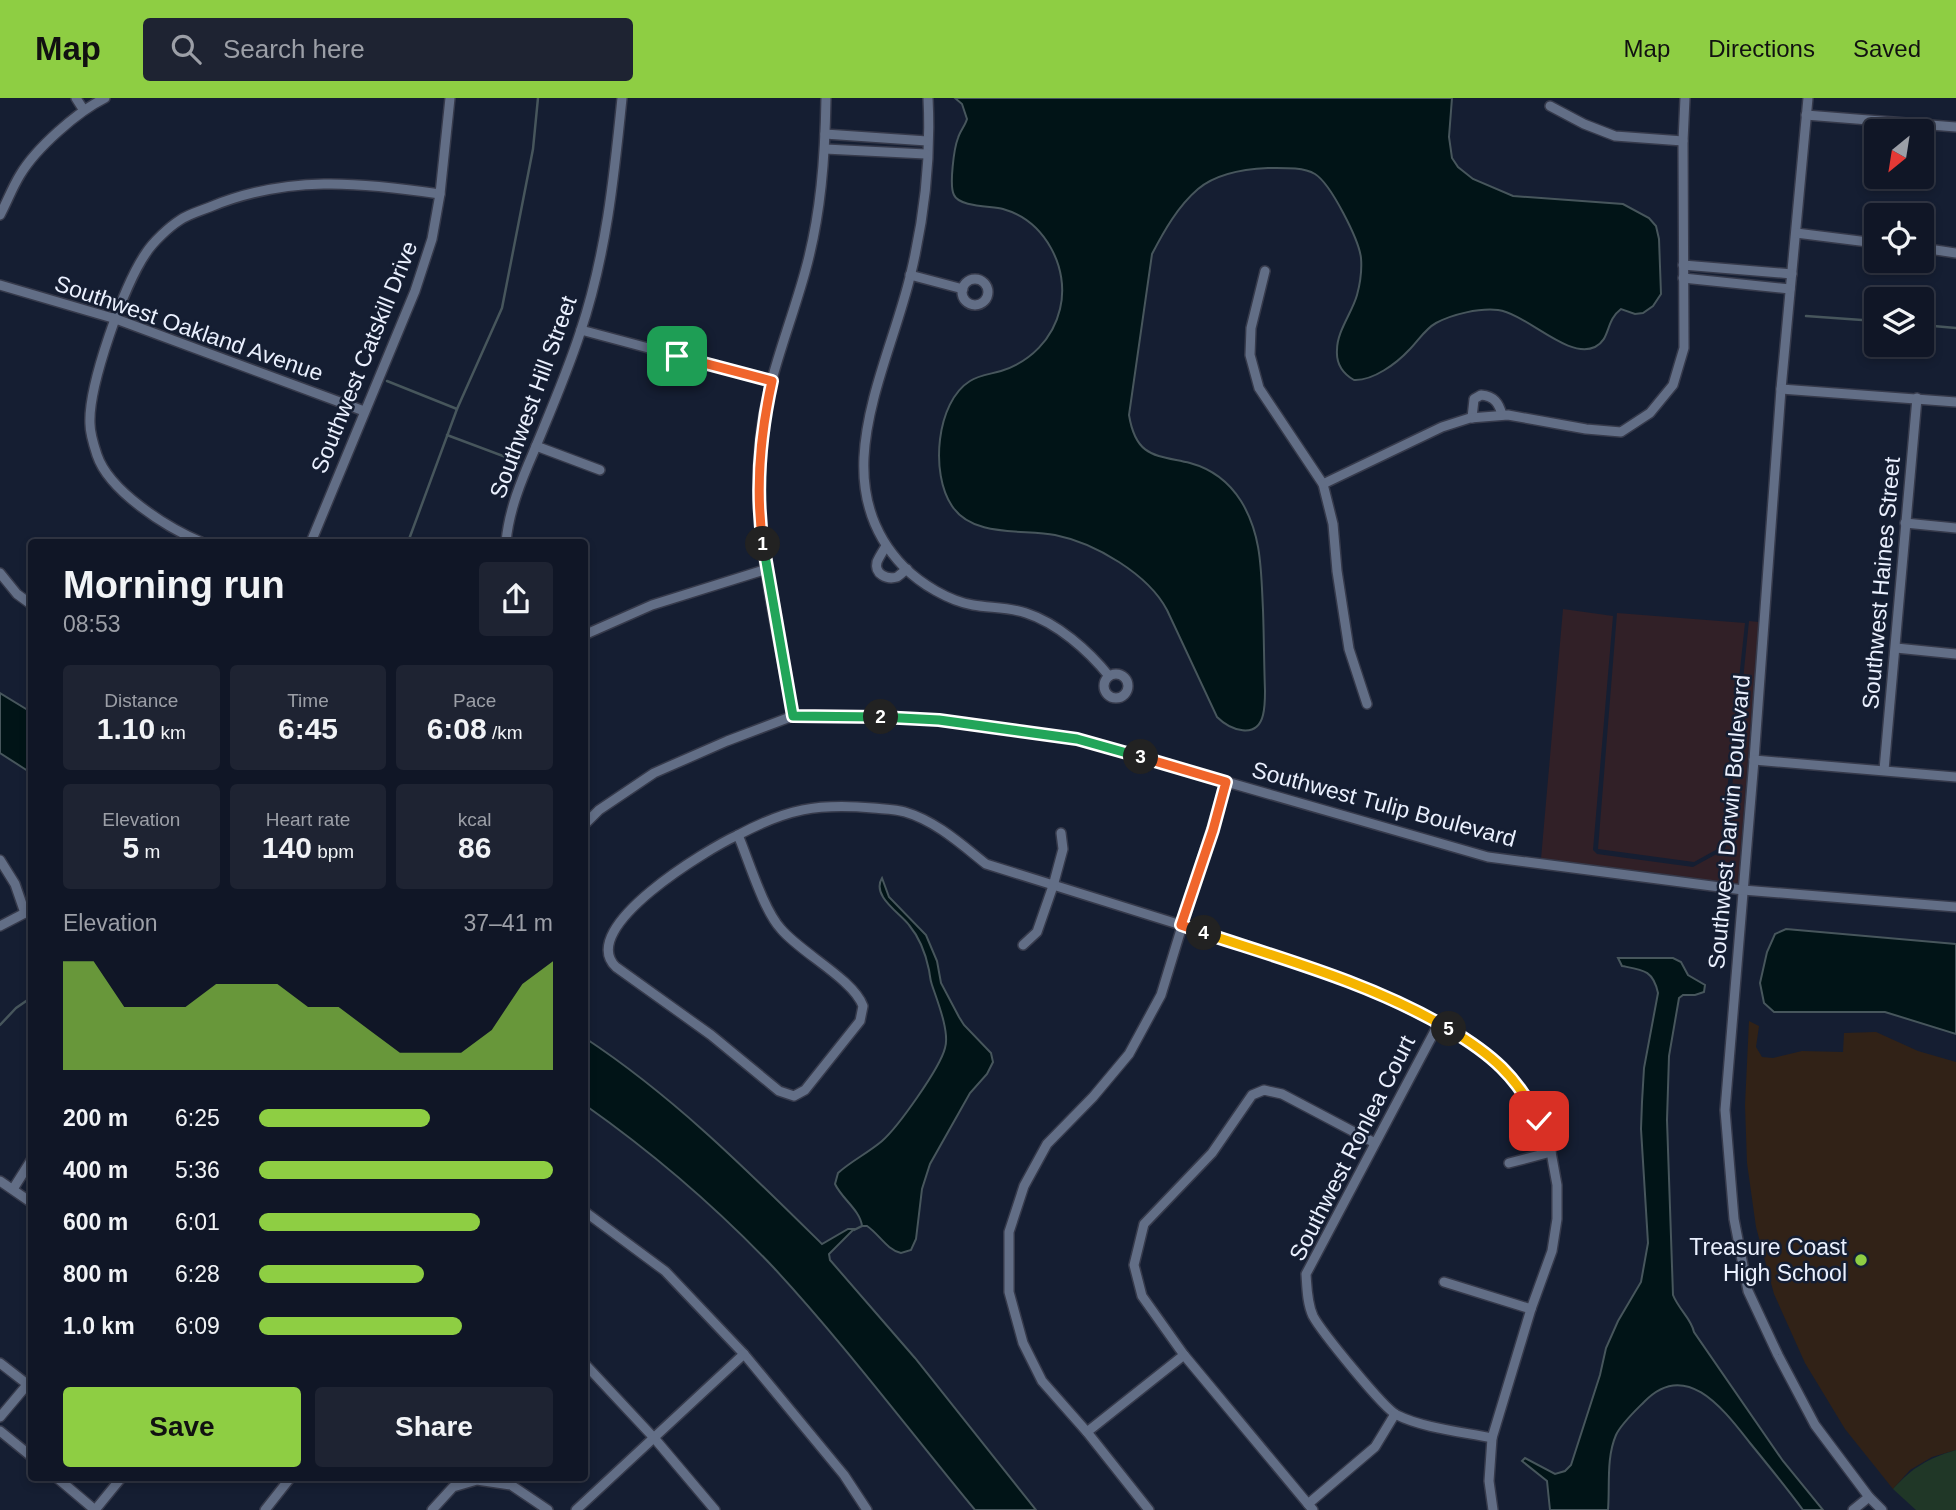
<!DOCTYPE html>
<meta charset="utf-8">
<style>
:root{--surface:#101626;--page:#1e2332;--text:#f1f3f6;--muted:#9c9fa7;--line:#303543;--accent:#8ece43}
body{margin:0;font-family:Helvetica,sans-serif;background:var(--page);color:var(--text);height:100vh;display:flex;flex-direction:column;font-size:26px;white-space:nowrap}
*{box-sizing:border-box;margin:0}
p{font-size:23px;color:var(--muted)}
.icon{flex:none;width:38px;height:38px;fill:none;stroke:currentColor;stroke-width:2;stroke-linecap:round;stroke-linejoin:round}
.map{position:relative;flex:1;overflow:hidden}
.sheet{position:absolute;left:28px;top:441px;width:560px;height:942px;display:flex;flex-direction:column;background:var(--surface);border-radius:7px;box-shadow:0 4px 10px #0003,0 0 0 2px var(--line)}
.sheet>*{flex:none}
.needle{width:46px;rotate:210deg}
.buttons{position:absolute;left:1864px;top:21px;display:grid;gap:14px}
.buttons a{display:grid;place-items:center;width:70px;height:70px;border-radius:7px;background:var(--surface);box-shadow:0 4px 10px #0003,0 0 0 2px var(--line);font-size:35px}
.pin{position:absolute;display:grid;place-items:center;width:60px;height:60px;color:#fff;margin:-30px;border-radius:14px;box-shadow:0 4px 10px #0006}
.km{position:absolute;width:35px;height:35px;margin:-18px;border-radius:50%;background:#222;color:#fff;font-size:19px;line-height:35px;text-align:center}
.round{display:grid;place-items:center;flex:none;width:74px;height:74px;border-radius:7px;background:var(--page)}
.summary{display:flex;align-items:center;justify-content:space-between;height:119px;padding:0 35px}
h1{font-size:38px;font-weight:600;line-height:52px}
.stats{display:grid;grid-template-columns:repeat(3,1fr);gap:10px;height:119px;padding:7px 35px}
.stats div{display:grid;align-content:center;border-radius:7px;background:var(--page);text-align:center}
.stats b{font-size:30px;font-weight:600}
.stats small{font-size:19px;font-weight:400}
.stats p{font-size:19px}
.chart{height:196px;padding:14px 35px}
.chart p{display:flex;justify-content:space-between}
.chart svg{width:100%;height:126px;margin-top:7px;fill:var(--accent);opacity:.7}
.button{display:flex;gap:14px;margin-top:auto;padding:14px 35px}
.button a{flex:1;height:80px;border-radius:7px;background:var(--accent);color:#111;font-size:28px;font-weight:600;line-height:80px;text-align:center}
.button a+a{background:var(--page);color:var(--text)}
ul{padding:0 35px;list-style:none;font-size:23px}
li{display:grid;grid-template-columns:112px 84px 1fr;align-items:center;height:52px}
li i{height:18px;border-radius:9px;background:var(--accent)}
header{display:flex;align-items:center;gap:42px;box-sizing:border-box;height:98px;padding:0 35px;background:var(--accent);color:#111}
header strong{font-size:33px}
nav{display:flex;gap:38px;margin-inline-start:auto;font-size:24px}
.search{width:490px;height:63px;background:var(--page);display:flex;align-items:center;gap:18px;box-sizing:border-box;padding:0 24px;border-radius:7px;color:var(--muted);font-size:26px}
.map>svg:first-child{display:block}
</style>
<header>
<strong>Map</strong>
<div class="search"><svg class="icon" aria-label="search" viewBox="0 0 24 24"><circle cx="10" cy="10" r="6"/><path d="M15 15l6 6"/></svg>Search here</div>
<nav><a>Map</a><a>Directions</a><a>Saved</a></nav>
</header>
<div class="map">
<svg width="1956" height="1412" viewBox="0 0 1956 1412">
<rect width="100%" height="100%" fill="#151e32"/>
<g fill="#312027">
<polygon points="1563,511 1613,518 1593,752 1597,756 1693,769 1724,752 1726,749 1749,523 1759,524 1738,786 1541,761"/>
<polygon points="1617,515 1745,525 1721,749 1694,764 1598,751"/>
</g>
<polygon fill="#312217" points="1749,923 1759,928 1756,949 1762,959 1773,960 1802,953 1843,954 1844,935 1876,934 1918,953 1956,964 1956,1352 1932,1359 1910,1372 1893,1391 1845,1331 1805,1265 1774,1196 1756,1129 1747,1065 1745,1007"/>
<path fill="#203727" d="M1956,1352V1412H1916L1893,1391C1913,1369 1927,1361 1956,1352Z"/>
<g fill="#011417" stroke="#47565c" stroke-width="2">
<path d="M955,0H1452L1449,39L1452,60L1458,69L1473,81L1513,98L1623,106L1649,120L1656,128L1659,141L1661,196L1653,208L1643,215L1635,216L1621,211C1605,223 1611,241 1595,249C1568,262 1527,216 1498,212C1479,210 1453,216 1436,225C1425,231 1418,243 1409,252C1397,265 1373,283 1354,282C1342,275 1336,266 1337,252C1337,233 1352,215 1357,197C1360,186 1362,172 1361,160C1359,142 1331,86 1315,76C1303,69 1283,70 1268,70C1244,71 1217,75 1198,91C1178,108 1164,133 1152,156L1129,317C1136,360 1156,357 1190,365C1212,371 1229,384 1241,403C1262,437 1261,473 1263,512C1264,539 1264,566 1265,593C1265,601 1265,609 1263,617C1257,642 1230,632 1217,619L1167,512C1148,476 1095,445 1055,437C1023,431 973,440 952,408C930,376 936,304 970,283C979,277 991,276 1001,273C1030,264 1053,241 1060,211C1070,170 1045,123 1003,111C992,108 959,109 954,97C949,88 954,50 958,40C960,33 965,28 967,21L962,6Z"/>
<polygon points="0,595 31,614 31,675 0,655"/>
<path d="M882,780L889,799L926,837L937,863L941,885L959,919L964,927L991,955L993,964L987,976L970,995L930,1066L922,1091L916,1141L911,1152L901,1155C887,1152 879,1136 867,1128H862C860,1112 842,1101 835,1086L838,1075C851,1063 868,1055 882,1043C898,1029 940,970 945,950C950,934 937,902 932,887C930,882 930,877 929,872C926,857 919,839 909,827C900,815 871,798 882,780Z"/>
<polygon points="1786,831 1956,846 1956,936 1885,914 1774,914 1764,905 1760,885 1767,854 1775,836"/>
<path d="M1618,860H1673L1681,864L1688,877L1705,887L1704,894L1695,897H1683L1679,900L1669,958L1667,1022L1673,1197C1679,1212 1691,1220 1694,1234L1783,1363L1823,1412H1803C1786,1389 1768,1367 1750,1345C1724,1312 1686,1260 1644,1304C1635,1313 1621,1326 1616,1337C1606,1360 1610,1388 1608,1412H1550L1547,1383L1522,1363L1525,1360L1555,1376L1565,1373L1571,1367L1600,1277L1606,1250L1618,1223L1641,1184L1648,1145L1641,1031L1642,1004L1644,970L1658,895C1653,872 1643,872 1622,868Z"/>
<path d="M585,940C673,998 747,1072 822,1146L848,1131H854L829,1156L830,1162L915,1260L1036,1412H975C908,1331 845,1247 774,1170C717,1110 653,1055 585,1007Z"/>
</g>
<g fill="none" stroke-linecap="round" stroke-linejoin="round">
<g stroke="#47565c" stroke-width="2.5">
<polyline points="1806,218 1876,223"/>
<polyline points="1922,227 1956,230"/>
<polyline points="387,283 457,311"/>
<polyline points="447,337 519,364"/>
<polyline points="408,444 457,311 502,210 533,51 538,0"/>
<polyline points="0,927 16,910 32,899"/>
<polyline points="854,1132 862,1128"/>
</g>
<g stroke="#363a4b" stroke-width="12">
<g id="minor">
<polyline points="76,0 83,11"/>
<path d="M928,0C931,59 924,122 910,179C887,274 822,385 904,469C921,486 949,503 973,507C990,510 1009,509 1026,515C1057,525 1088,552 1109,578"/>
<polyline points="1808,0 1781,291 1754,662 1725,1012 1734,1121 1748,1193 1778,1257 1815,1327 1869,1399 1882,1412"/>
<polyline points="1550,8 1584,26 1615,38 1683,43"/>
<polyline points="1806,17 1956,29"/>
<polyline points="825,36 927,43"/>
<polyline points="825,51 926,56"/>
<path d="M0,117C7,104 12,90 20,77C36,50 77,14 105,0"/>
<polyline points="1796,135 1876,145"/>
<polyline points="1922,150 1956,155"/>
<polyline points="1683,167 1792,176"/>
<polyline points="1265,173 1251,230 1250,257 1259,290 1323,386 1333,426 1337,473 1349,551 1367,606"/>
<polyline points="910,177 963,191"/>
<polyline points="1683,180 1790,191"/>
<circle cx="975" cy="194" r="13"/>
<polyline points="0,187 116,221 364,313"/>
<polyline points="581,232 772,283"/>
<polyline points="1781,291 1956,304"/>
<path d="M1472,320L1474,301L1481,297C1494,298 1499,305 1502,317"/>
<polyline points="536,348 600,372"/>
<polyline points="1323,386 1442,329 1470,320 1508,317 1586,331 1621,334 1650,315 1673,287 1684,250 1683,43 1685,0"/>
<polyline points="1905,425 1956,430"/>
<path d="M201,444C166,429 109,393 97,357C94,348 90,335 90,326C88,288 124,187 146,155C153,144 169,129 180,122C189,116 200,113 210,109C287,77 360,84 440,96"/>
<polyline points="311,444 415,193 432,141 440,96 450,0"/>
<path d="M506,444C509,412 521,383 534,353C550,314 567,275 580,235C606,158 614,80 622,0"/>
<path d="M886,448C883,453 879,459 877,464C874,476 887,482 897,479C900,477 903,474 907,471"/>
<polyline points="0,475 17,496 32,507"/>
<polyline points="584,537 652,507 767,471"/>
<polyline points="1896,550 1956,556"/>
<circle cx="1116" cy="588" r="12"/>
<path d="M793,618C776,523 748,425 762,328C770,275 791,225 805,174C821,117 825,59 826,0"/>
<polyline points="1754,662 1956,679"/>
<polyline points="1884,672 1917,300"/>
<polyline points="584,727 599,712 654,675 727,643 793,618 862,618 939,622 1077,641 1488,759 1743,792 1956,809"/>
<path d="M738,737C787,711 817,705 873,710C883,711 896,711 905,714C936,723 962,747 986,766L1181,827L1339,880L1383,898L1439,925L1474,946L1506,972L1521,990L1539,1023L1551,1054L1557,1087V1121L1552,1153L1531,1211L1492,1340L1489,1383L1493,1412"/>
<path d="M738,737C749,763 763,811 781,831C801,855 853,881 863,908L860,923L805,992L794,998L779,993L711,937L616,869C575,830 709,750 738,737Z"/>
<polyline points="0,762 15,786 25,815"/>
<polyline points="0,828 25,815 32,815"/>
<polyline points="1023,847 1037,834 1053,788 1063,751 1061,735"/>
<path d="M1439,925L1306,1176C1307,1190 1307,1205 1313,1218C1321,1233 1384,1311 1397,1317C1423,1330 1463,1334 1492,1340"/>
<polyline points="1509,1065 1551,1054"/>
<polyline points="0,1083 32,1105"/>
<polyline points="13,1091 32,1061"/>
<polyline points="584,1113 665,1173 744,1256 844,1377 867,1412"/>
<polyline points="1444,1184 1531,1211"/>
<polyline points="0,1265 27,1286"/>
<polyline points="584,1265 655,1341 715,1412"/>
<polyline points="0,1319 32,1281"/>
<polyline points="0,1333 32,1359"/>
<polyline points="1087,1334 1184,1257"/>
<polyline points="56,1379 95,1412"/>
<polyline points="1308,1406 1375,1349 1395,1316"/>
<polyline points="95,1412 122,1379"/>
<polyline points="265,1412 291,1379"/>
<polyline points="432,1412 453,1389 477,1382 511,1387 548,1412"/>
<polyline points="576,1412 744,1256"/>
<polyline points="1149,1412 1087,1334 1042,1283 1023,1245 1009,1194 1009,1134 1024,1088 1047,1046 1093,999 1129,956 1161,897 1226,684"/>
<polyline points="1313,1412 1184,1257 1142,1198 1134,1167 1144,1126 1212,1055 1252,997 1264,992 1282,996 1375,1045"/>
<polyline points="1853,1412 1869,1399"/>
</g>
</g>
<use href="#minor" stroke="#626e86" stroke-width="9"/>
</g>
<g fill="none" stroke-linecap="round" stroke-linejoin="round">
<g stroke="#fff" stroke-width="14">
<path id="split-1" d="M677,258L772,283C760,337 755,391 763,446"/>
</g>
<g stroke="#fff" stroke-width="14">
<polyline id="split-2" points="763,446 793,618 881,619"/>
</g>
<g stroke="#fff" stroke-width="14">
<polyline id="split-3" points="881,619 939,622 1077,641 1141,659"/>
</g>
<g stroke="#fff" stroke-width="14">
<polyline id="split-4" points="1141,659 1226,684 1213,732 1181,827 1204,835"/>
</g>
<g stroke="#fff" stroke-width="14">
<path id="split-5" d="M1204,835C1286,862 1373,886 1449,931"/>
</g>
<g stroke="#fff" stroke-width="14">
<path id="split-6" d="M1449,931C1491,956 1517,978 1539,1023"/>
</g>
<use href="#split-1" stroke="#f0652b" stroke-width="9"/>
<use href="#split-2" stroke="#22a559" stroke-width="9"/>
<use href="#split-3" stroke="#22a559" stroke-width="9"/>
<use href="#split-4" stroke="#f0652b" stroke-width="9"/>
<use href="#split-5" stroke="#f5b400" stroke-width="9"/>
<use href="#split-6" stroke="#f5b400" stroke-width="9"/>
</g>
<circle fill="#8ece43" stroke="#151e32" stroke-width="2.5" cx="1861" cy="1162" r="7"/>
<g text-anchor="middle" stroke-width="5" stroke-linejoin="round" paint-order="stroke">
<g font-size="23" fill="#eaf0fe" stroke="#151e32">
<text transform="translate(189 230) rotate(19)" y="8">Southwest Oakland Avenue</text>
<text transform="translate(364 259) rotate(-68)" y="8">Southwest Catskill Drive</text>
<text transform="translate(533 299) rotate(-70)" y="8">Southwest Hill Street</text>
<text transform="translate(1881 485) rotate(-85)" y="8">Southwest Haines Street</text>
<text transform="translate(1384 706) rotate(15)" y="8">Southwest Tulip Boulevard</text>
<text transform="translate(1729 724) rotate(-85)" y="8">Southwest Darwin Boulevard</text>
<text transform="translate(1352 1050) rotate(-63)" y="8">Southwest Ronlea Court</text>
</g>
<g font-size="23" fill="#eaf0fe" stroke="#151e32" text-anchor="end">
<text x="1847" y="1157">Treasure Coast<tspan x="1847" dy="26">High School</tspan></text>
</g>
</g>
</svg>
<div class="buttons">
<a><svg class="needle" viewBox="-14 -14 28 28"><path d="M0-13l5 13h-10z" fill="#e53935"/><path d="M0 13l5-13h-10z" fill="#9c9fa7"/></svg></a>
<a><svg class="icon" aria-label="locate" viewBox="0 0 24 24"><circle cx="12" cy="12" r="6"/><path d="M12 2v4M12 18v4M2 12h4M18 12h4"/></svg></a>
<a><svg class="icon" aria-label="layers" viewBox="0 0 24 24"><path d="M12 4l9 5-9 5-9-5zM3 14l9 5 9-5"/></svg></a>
</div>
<div class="pin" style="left:677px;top:258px;background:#1e9e55"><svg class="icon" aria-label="arrive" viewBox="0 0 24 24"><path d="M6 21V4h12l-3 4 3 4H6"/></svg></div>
<div class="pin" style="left:1539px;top:1023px;background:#d93025"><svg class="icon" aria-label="check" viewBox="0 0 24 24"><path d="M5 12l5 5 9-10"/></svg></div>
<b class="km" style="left:763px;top:446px">1</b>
<b class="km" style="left:881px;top:619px">2</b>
<b class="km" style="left:1141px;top:659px">3</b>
<b class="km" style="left:1204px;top:835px">4</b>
<b class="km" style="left:1449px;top:931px">5</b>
<section class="sheet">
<div class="summary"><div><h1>Morning run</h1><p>08:53</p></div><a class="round"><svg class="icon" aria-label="share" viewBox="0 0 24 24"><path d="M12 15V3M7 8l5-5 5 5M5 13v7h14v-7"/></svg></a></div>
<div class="stats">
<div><p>Distance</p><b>1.10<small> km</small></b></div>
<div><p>Time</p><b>6:45</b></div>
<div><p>Pace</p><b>6:08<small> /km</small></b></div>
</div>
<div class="stats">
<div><p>Elevation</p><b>5<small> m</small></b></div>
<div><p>Heart rate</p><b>140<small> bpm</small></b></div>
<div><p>kcal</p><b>86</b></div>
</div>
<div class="chart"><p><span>Elevation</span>37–41 m</p>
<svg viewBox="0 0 160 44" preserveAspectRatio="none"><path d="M0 44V6L10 6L20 22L30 22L40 22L50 14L60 14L70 14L80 22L90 22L100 30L110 38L120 38L130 38L140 30L150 14L160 6V44z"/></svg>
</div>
<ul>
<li><b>200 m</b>6:25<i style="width:58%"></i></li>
<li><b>400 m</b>5:36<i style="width:100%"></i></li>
<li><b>600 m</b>6:01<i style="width:75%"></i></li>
<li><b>800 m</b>6:28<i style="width:56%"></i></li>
<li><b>1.0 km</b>6:09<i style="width:69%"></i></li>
</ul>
<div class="button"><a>Save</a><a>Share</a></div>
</section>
</div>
